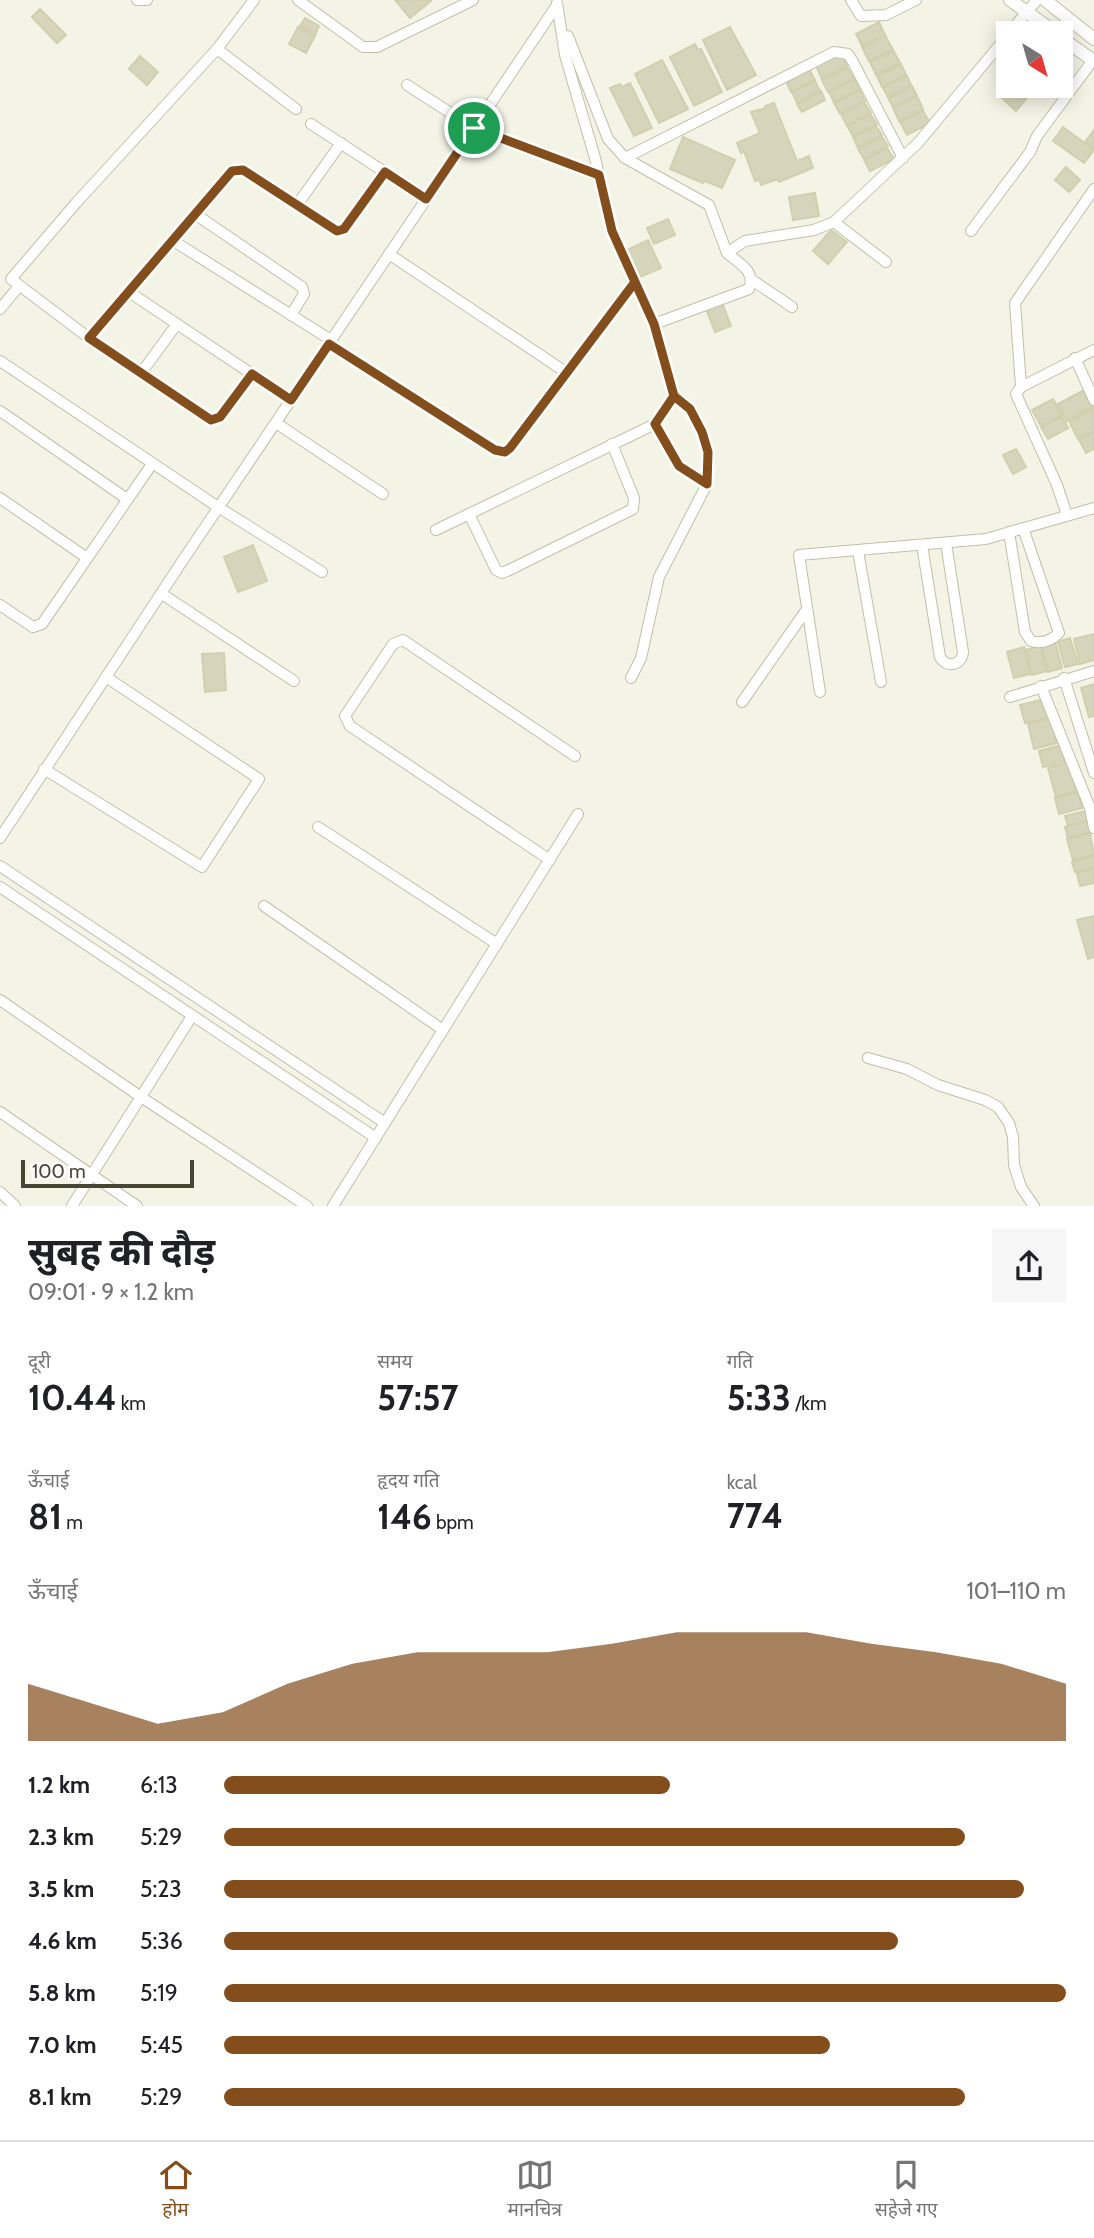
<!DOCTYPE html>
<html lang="hi">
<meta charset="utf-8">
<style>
:root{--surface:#fff;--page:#f6f6f6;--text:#202124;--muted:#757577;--line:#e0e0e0;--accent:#844e1c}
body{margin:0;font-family:Cabin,"Noto Sans Devanagari",sans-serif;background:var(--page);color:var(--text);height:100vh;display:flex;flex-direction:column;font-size:26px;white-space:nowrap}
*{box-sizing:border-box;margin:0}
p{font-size:23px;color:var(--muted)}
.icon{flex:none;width:38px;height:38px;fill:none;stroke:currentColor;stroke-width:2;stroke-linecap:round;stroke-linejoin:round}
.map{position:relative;height:1206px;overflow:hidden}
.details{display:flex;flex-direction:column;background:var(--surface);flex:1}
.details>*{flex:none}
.needle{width:46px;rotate:143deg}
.fabs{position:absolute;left:996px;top:21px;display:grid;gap:14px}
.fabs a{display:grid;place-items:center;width:77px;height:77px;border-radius:0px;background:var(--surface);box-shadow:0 4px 18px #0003;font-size:35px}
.scale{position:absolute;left:21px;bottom:18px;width:173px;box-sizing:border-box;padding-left:7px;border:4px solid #474635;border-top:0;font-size:19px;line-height:24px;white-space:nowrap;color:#474635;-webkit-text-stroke:5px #fff;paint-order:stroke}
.pin{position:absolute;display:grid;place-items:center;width:60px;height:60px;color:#fff;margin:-30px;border:4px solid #fff;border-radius:50%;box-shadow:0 2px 7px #0007}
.round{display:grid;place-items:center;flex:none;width:74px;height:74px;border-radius:0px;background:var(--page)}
.summary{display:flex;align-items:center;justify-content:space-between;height:119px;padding:0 28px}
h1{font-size:38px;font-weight:700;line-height:52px}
.stats{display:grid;grid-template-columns:repeat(3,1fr);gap:10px;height:119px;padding:7px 28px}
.stats div{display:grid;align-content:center}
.stats b{font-size:35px;font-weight:700}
.stats small{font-size:19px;font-weight:400}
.stats p{font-size:19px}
.chart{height:196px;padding:14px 28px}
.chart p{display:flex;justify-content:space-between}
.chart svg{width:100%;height:126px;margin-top:7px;fill:var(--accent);opacity:.7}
ul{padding:0 28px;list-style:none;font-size:23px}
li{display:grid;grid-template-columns:112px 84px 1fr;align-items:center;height:52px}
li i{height:18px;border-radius:9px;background:var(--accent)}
.tab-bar{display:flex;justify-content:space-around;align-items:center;height:98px;border-top:2px solid var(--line);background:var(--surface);font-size:19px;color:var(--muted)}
.tab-bar a{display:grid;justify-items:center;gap:4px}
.tab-bar .selected{color:var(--accent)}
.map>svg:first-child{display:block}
</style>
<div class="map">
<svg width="1094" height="1206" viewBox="0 0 1094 1206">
<rect width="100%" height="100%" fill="#f4f4e6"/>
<g fill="#d6d5bb" stroke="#d2cfae" stroke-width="2">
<polygon points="395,0 430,0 431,1 410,18"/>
<polygon points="40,9 66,35 57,43 32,17"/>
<polygon points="305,18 319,26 315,35 300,26"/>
<polygon points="879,22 885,35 862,46 856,34"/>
<polygon points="298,27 315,36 306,53 289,44"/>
<polygon points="730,27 756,75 727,90 703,40"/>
<polygon points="885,35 893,50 869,61 862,47"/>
<polygon points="695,44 698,50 701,49 722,92 694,106 670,57"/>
<polygon points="893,50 900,63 876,75 870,62"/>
<polygon points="841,54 847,66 822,79 816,66"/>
<polygon points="140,56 158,72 147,85 129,69"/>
<polygon points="662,60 688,109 659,123 635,74"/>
<polygon points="901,64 906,75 882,87 877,76"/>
<polygon points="847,67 854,79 828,92 822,80"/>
<polygon points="809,69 815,80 791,92 786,81"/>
<polygon points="907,76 911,85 888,97 883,88"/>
<polygon points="854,79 859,89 834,102 829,92"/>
<polygon points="815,81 820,91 797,103 792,92"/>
<polygon points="630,83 652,128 634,136 610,88 620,84 622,87"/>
<polygon points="1008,85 1026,99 1016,111 999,95"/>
<polygon points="912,86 917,96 893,107 888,98"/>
<polygon points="1015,86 1038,86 1028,97"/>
<polygon points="860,90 865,101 840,114 834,103"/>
<polygon points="821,91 825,100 802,112 797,104"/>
<polygon points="917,96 923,109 899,121 893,108"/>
<polygon points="864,102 871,113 847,126 841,114"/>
<polygon points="774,103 797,161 809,156 813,168 779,182 778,179 761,185 759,179 755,181 744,151 741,153 737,143 760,133 751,112 766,108 765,106"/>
<polygon points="923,111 930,123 907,135 900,122"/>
<polygon points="870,114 877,124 853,136 847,126"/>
<polygon points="876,126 882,135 858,148 853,137"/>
<polygon points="1063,127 1094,150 1084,163 1053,141"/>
<polygon points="1094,130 1094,149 1085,142"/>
<polygon points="683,137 735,160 722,188 705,181 703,183 670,169"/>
<polygon points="882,137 888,146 864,159 858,149"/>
<polygon points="887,148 894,159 870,171 864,160"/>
<polygon points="1066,167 1080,180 1069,192 1055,180"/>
<polygon points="815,193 819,216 793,220 789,197"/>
<polygon points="668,219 675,235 654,244 647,228"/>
<polygon points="831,230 847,242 828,264 813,251"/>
<polygon points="648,240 661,268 640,277 627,250"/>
<polygon points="721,300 731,326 715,332 705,306"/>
<polygon points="1084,390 1093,407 1067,421 1058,404"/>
<polygon points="1053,399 1062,415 1041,426 1032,410"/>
<polygon points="1093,409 1094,431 1078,439 1069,421"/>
<polygon points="1062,416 1068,428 1048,439 1041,427"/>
<polygon points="1094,432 1094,449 1086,453 1079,440"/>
<polygon points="1016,449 1026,467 1013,474 1003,455"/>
<polygon points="253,545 267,581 238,592 224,557"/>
<polygon points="1094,634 1094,660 1080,664 1074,639"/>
<polygon points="1070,638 1078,664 1065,667 1058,642"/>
<polygon points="1055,641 1062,668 1048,672 1041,644"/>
<polygon points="1041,646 1047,671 1032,675 1025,650"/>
<polygon points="1024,647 1030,674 1014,678 1007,652"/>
<polygon points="224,653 226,690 205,692 202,654"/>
<polygon points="1094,684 1094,716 1089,717 1081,688"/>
<polygon points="1045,699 1049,717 1025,723 1020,705"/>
<polygon points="1051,718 1057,743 1034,749 1028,724"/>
<polygon points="1061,745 1065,761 1043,767 1039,751"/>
<polygon points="1070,762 1078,791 1056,797 1048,768"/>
<polygon points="1078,792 1082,808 1059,814 1055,798"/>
<polygon points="1086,811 1089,820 1068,826 1065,816"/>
<polygon points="1089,821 1091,832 1068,838 1065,827"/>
<polygon points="1090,833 1094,855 1073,860 1067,839"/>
<polygon points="1094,856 1094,867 1075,872 1072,862"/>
<polygon points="1094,869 1094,883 1080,886 1077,873"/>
<polygon points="1094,916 1094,957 1088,959 1077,920"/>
</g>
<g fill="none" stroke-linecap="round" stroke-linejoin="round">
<g stroke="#c0c0a8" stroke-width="12">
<g id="minor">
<polyline points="137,0 147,0"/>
<polyline points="298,0 363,47 377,47 473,0"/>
<polyline points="851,0 861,16 886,15 916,0"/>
<polyline points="557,3 565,55 595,158 612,231 654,324 674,396 690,409 702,432 708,452 707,484 679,466 655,424 674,396"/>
<polyline points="1009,33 1037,0"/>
<polyline points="568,36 608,139 625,158 709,205 727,253"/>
<polyline points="217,49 296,109"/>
<polyline points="407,85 474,128 599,175"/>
<polyline points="311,124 426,199"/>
<polyline points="625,158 834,52 848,54 853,62 903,158"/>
<polyline points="297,205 341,143"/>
<polyline points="195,214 302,287 304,294 291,315"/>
<polyline points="834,222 886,262"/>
<polyline points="971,231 1030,152 1037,136 1093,60"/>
<polyline points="172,240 331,340"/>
<polyline points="389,254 567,373"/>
<polyline points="752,280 792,307"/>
<polyline points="129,292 291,400"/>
<polyline points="0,309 19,286"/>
<path d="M654,324L749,289C756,271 740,264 727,253L745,241L814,230L834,222L918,143L1008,35"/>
<polyline points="89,338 232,171 243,170 337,231 344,229 385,172"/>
<polyline points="329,344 495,450 505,452 510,448 635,282"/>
<polyline points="1075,358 1094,400"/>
<polyline points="0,361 218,507 322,572"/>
<polyline points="141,373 177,324"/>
<polyline points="252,374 220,417 211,420 89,338 11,279 76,203 217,49 254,0"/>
<polyline points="1021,387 1094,350"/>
<polyline points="0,411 127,499"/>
<polyline points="276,423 383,494"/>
<polyline points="0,498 87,558"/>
<polyline points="469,514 496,570 502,573 507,571 633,509 634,498 612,444"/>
<polyline points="1067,515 1057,485 1016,394 1021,387 1015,303 1094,189"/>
<polyline points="436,530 655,424"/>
<path d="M1009,532L1025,632L1031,641C1042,644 1051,641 1059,633L1023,528"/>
<path d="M922,545L940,657C947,669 962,665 963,652L946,543"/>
<polyline points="858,551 881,682"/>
<polyline points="162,594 294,681"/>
<polyline points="0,605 33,627 42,624 152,464"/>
<polyline points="631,678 641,658 659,577 707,484"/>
<polyline points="1064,678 1094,773"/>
<polyline points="1041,686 1090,808 1094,828"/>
<polyline points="820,692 799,555 986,539 1094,508"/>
<polyline points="1010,697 1094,671"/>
<polyline points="742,702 807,609"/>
<polyline points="44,769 202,867 259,779 106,677"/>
<polyline points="318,827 497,944"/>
<polyline points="0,838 183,560 557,5"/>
<polyline points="550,860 350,726 345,716 393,644 403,640 575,756"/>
<polyline points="0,866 385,1123"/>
<polyline points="0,887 376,1138"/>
<polyline points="264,906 443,1030"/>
<polyline points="0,1000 141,1097 307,1206"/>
<polyline points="868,1058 907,1069 938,1085 985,1100 998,1107 1009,1123 1013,1137 1014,1165 1021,1187 1034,1206"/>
<polyline points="0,1112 137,1206"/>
<polyline points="0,1192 15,1206"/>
<polyline points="72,1206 192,1016"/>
<polyline points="333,1206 578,814"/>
</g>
</g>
<g stroke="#c0c0a8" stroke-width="14">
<g id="tertiary">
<polyline points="1010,0 1056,33"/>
<polyline points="1045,0 1094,39"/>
<polyline points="1060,37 1094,61"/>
</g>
</g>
<use href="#minor" stroke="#fff" stroke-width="10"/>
<use href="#tertiary" stroke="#fff" stroke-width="12"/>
</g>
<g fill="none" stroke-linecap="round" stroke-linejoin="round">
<g stroke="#fff" stroke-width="14">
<polyline id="route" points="474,128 426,199 385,172 344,229 337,231 243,170 232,171 89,338 211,420 220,417 252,374 291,400 329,344 495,450 505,452 510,448 635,282 654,324 674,396 690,409 702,432 708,452 707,484 679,466 655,424 674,396 654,324 612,231 599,175 474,128"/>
</g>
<use href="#route" stroke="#844e1c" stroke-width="9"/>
</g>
</svg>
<div class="fabs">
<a><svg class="needle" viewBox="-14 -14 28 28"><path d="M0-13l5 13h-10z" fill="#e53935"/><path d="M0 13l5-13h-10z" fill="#757577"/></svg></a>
</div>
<div class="scale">100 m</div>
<div class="pin" style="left:474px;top:128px;background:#1e9e55"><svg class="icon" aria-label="arrive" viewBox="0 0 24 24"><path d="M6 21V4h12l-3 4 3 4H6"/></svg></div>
</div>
<section class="details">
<div class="summary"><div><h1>सुबह की दौड़</h1><p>09:01 · 9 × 1.2 km</p></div><a class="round"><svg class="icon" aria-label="share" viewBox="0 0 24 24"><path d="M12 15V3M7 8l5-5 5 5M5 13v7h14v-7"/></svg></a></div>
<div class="stats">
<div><p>दूरी</p><b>10.44<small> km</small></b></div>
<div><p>समय</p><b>57:57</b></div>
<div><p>गति</p><b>5:33<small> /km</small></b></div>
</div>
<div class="stats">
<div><p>ऊँचाई</p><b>81<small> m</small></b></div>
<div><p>हृदय गति</p><b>146<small> bpm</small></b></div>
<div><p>kcal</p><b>774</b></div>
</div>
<div class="chart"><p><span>ऊँचाई</span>101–110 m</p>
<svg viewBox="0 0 160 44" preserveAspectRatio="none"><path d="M0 44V24L10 31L20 38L30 34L40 24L50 17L60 13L70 13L80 13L90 10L100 6L110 6L120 6L130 10L140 13L150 17L160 24V44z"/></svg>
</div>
<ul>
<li><b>1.2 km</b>6:13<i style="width:53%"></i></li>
<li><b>2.3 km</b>5:29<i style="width:88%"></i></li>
<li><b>3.5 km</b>5:23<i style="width:95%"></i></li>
<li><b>4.6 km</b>5:36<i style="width:80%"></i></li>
<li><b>5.8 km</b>5:19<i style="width:100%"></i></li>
<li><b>7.0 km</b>5:45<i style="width:72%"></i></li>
<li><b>8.1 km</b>5:29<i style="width:88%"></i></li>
</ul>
</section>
<nav class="tab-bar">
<a class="selected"><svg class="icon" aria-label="home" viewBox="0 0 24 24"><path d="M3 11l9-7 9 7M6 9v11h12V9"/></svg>होम</a>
<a><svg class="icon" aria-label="map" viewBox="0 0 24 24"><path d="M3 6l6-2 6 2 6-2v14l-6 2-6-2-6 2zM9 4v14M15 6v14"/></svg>मानचित्र</a>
<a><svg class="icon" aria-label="saved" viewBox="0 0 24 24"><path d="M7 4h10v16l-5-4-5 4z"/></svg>सहेजे गए</a>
</nav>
